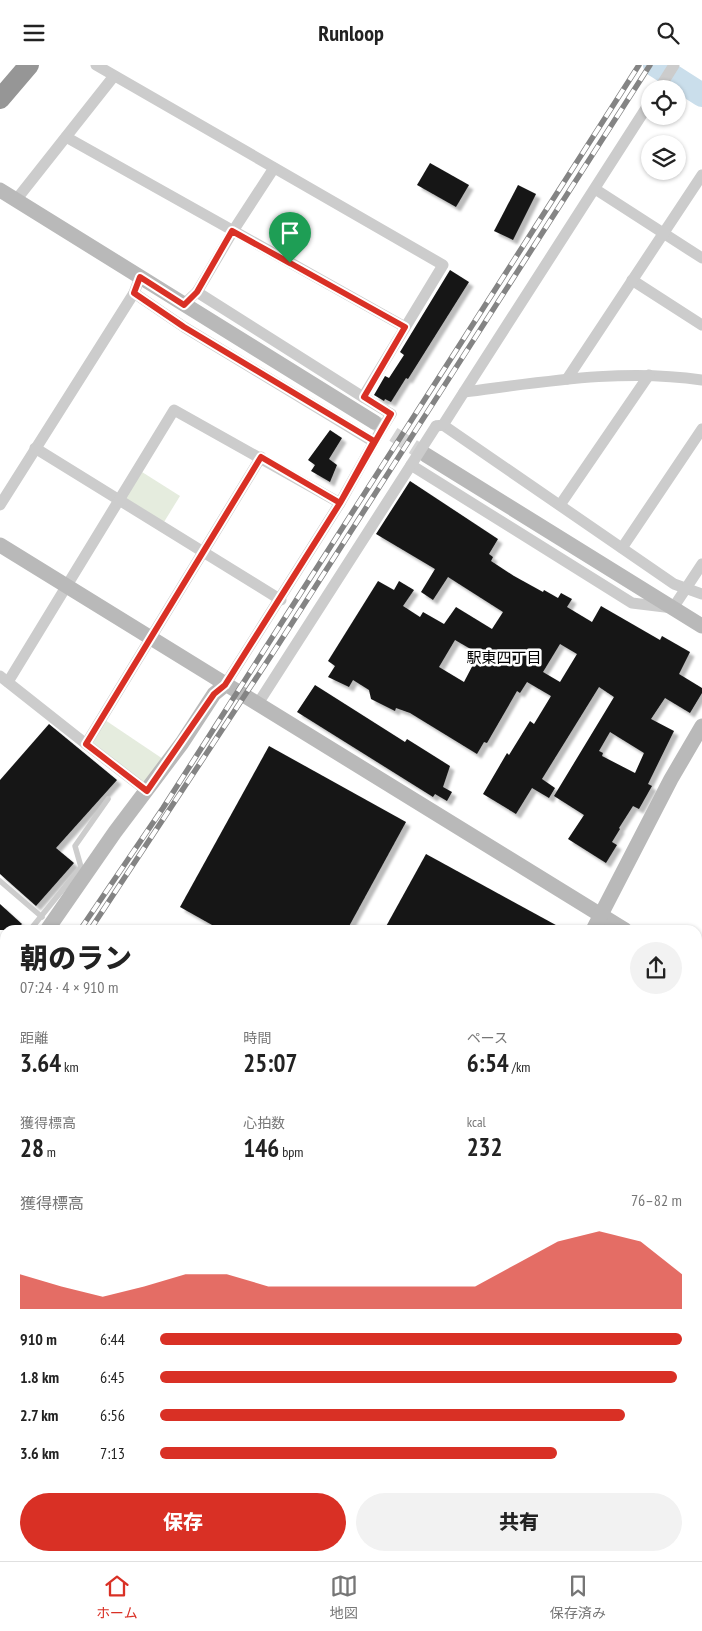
<!DOCTYPE html>
<html lang="ja">
<meta charset="utf-8">
<style>
:root{--surface:#fff;--page:#f2f2f2;--text:#222;--muted:#767676;--line:#e0e0e0;--accent:#d93025}
body{margin:0;font-family:"PT Sans Narrow","Noto Sans JP",sans-serif;background:var(--page);color:var(--text);height:100vh;display:flex;flex-direction:column;font-size:19px;white-space:nowrap}
*{box-sizing:border-box;margin:0}
p{font-size:16px;color:var(--muted)}
.icon{flex:none;width:28px;height:28px;fill:none;stroke:currentColor;stroke-width:2;stroke-linecap:round;stroke-linejoin:round}
.map{position:relative;flex:1;overflow:hidden}
.details{position:absolute;left:0px;top:860px;width:702px;height:636px;display:flex;flex-direction:column;background:var(--surface);border-radius:15px 15px 0 0;box-shadow:0 1px 4px #0004}
.details>*{flex:none}
.buttons{position:absolute;left:641px;top:15px;display:grid;gap:10px}
.buttons a{display:grid;place-items:center;width:45px;height:45px;border-radius:50%;background:var(--surface);box-shadow:0 1px 4px #0004;font-size:25px}
.pin{position:absolute;display:grid;place-items:center;width:42px;height:42px;color:#fff;margin:-51px -21px;border-radius:50% 50% 50% 0;rotate:-45deg;box-shadow:0 0 5px #0007}
.pin .icon{rotate:45deg}
.round{display:grid;place-items:center;flex:none;width:52px;height:52px;border-radius:26px;background:var(--page)}
.summary{display:flex;align-items:center;justify-content:space-between;height:85px;padding:0 20px}
h1{font-size:28px;font-weight:800;line-height:38px}
.metrics{display:grid;grid-template-columns:repeat(3,1fr);gap:8px;height:85px;padding:5px 20px}
.metrics div{display:grid;align-content:center}
.metrics b{font-size:25px;font-weight:800}
.metrics small{font-size:14px;font-weight:400}
.metrics p{font-size:14px}
.chart{height:140px;padding:10px 20px}
.chart p{display:flex;justify-content:space-between}
.chart svg{width:100%;height:90px;margin-top:5px;fill:var(--accent);opacity:.7}
.cta{display:flex;gap:10px;margin-top:auto;padding:10px 20px}
.cta a{flex:1;height:58px;border-radius:30px;background:var(--accent);color:#fff;font-size:20px;font-weight:800;line-height:58px;text-align:center}
.cta a+a{background:var(--page);color:var(--text)}
ul{padding:0 20px;list-style:none;font-size:16px}
li{display:grid;grid-template-columns:80px 60px 1fr;align-items:center;height:38px}
li i{height:12px;border-radius:6px;background:var(--accent)}
header{display:flex;justify-content:space-between;align-items:center;height:65px;padding:0 20px;background:var(--surface);font-size:22px;font-weight:800}
.tab-bar{display:flex;justify-content:space-around;align-items:center;height:70px;border-top:1px solid var(--line);background:var(--surface);font-size:14px;color:var(--muted)}
.tab-bar a{display:grid;justify-items:center;gap:2px}
.tab-bar .active{color:var(--accent)}
.map>svg:first-child{display:block}
</style>
<header><svg class="icon" aria-label="menu" viewBox="0 0 24 24"><path d="M4 6h16M4 12h16M4 18h16"/></svg>Runloop<svg class="icon" aria-label="search" viewBox="0 0 24 24"><circle cx="10" cy="10" r="6"/><path d="M15 15l6 6"/></svg></header>
<div class="map">
<svg width="702" height="1496" viewBox="0 0 702 1496">
<defs>
<filter id="shadow"><feDropShadow dx="4.5" dy="4.5" stdDeviation="1" flood-color="#0004"/></filter>
</defs>
<rect width="100%" height="100%" fill="#fff"/>
<g fill="#e5ecde">
<polygon points="142,407 180,431 164,457 125,433"/>
<polygon points="105,655 163,694 147,716 142,716 93,678"/>
</g>
<g fill="none" stroke-linecap="round" stroke-linejoin="round">
<polyline stroke="#cadeeb" stroke-width="24" points="655,0 702,30"/>
</g>
<g fill="#161616" fill-rule="evenodd" filter="url(#shadow)">
<polygon points="430,98 469,120 456,142 417,120"/>
<polygon points="518,120 536,129 513,175 494,166"/>
<polygon points="450,205 469,217 408,314 406,313 391,337 385,334 384,336 374,330 385,311 389,313 404,290 400,287"/>
<polygon points="330,365 342,373 329,394 337,400 330,417 311,406 315,400 308,395"/>
<path d="M410,416L498,474L489,489L493,492L491,496L514,511L543,527L544,525L558,533L561,528L572,534L567,542L592,557L601,541L660,575L662,571L690,587L679,609L702,623V628L690,648L665,633L651,654L674,666L648,719L652,721L639,744L633,741L619,763L620,764L612,777L617,780L606,798L568,774L584,750L554,731L614,632L599,622L542,714L555,723L549,733L532,723L516,749L483,729L507,688L509,690L530,656L534,659L551,631L527,617L520,628L517,626L487,678L484,677L477,689L410,648L396,643L395,646L371,634L369,625L353,615L349,622L328,612L335,601L328,596L378,516L394,525L399,516L414,525L403,541L420,552L423,547L444,559L456,542L492,564L503,547L448,512L433,535L421,527L435,504L376,469ZM455,575L474,586L472,589L477,592L464,617L439,602ZM560,579L577,589L560,617L543,607ZM610,667L644,688L635,708L602,691L603,688L599,686Z"/>
<polygon points="315,620 405,677 407,674 450,701 443,722 452,727 447,736 435,729 433,732 297,647"/>
<polygon points="49,659 117,715 56,783 74,798 36,841 0,809 0,715"/>
<polygon points="269,681 406,757 347,865 221,865 180,842"/>
<polygon points="426,789 565,865 384,865"/>
<polygon points="0,839 22,859 16,865 0,865"/>
</g>
<g fill="none" stroke-linecap="round" stroke-linejoin="round">
<polyline stroke="#d5d5d5" stroke-width="15" stroke-dasharray="15 8" stroke-linecap="butt" points="374,357 426,390"/>
<g stroke="#ccc" stroke-width="5.5">
<polyline points="0,816 42,852"/>
<polyline points="30,865 81,802 75,781 108,734"/>
<polyline points="0,897 5,891"/>
<polyline points="321,1491 321,1496"/>
<polyline points="447,1491 447,1496"/>
</g>
<g stroke="#ccc" stroke-width="11">
<polyline points="96,0 443,200 363,332 391,349"/>
<polyline points="659,24 674,0"/>
<polyline points="66,72 405,262"/>
<polyline points="595,124 702,193"/>
<polyline points="16,135 114,11"/>
<polyline points="632,215 702,260"/>
<polyline points="197,227 363,332"/>
<polyline points="184,239 197,227 233,166 274,103"/>
<polyline points="567,314 702,110"/>
<path d="M464,327C543,317 623,303 702,315"/>
<polyline points="443,360 674,519 702,529"/>
<polyline points="436,361 443,360 464,327 650,37"/>
<polyline points="35,383 281,535"/>
<polyline points="0,440 134,228 140,212"/>
<polyline points="560,440 649,310"/>
<polyline points="622,483 702,364"/>
<polyline points="0,611 86,679 261,392"/>
<polyline points="8,617 174,345 340,438 374,377 184,262 134,228"/>
<polyline points="225,620 340,438"/>
<polyline points="257,640 411,400 632,538 673,543 702,499"/>
<polyline points="86,679 147,726"/>
<polyline points="698,928 702,919"/>
<polyline points="698,1016 702,1018"/>
<polyline points="698,1111 702,1113"/>
<polyline points="702,1159 702,1162"/>
<polyline points="698,1307 702,1306"/>
</g>
<g stroke="#b9b9b9" stroke-width="15">
<polyline points="0,125 374,357"/>
<polyline points="426,390 702,561"/>
<polyline points="0,480 625,865"/>
<polyline points="47,865 115,767 182,678 214,629 225,620"/>
<polyline points="593,865 671,714 702,661"/>
<polyline points="698,911 702,914"/>
<polyline points="0,929 5,923"/>
<polyline points="0,1494 8,1491"/>
<polyline points="275,1496 277,1491"/>
</g>
<polyline stroke="#969696" stroke-width="20" points="0,34 29,0"/>
<g stroke="#848484" stroke-width="5.5">
<g id="rail">
<polyline points="80,865 163,743 639,0"/>
<polyline points="90,865 278,580 650,0"/>
<polyline points="0,966 5,960"/>
<polyline points="0,990 5,983"/>
</g>
</g>
<use href="#rail" stroke="#fff" stroke-width="4" stroke-dasharray="11" stroke-linecap="butt"/>
<g stroke="#ccc" stroke-width="11">
<polyline points="374,377 391,349"/>
<polyline points="411,400 436,361"/>
</g>
</g>
<g fill="none" stroke-linecap="round" stroke-linejoin="round">
<g stroke="#fff" stroke-width="10">
<polyline id="route" points="290,198 405,262 364,332 391,349 340,438 225,620 214,629 147,726 86,679 261,392 340,438 374,376 184,262 134,228 140,212 184,240 197,227 232,166 290,198"/>
</g>
<use href="#route" stroke="#d93025" stroke-width="6"/>
</g>
<g text-anchor="middle" stroke-width="5" stroke-linejoin="round" paint-order="stroke">
<g font-size="15" fill="#000" stroke="#fff">
<text x="504" y="598">駅東四丁目</text>
</g>
</g>
</svg>
<div class="buttons">
<a><svg class="icon" aria-label="locate" viewBox="0 0 24 24"><circle cx="12" cy="12" r="6"/><path d="M12 2v4M12 18v4M2 12h4M18 12h4"/></svg></a>
<a><svg class="icon" aria-label="layers" viewBox="0 0 24 24"><path d="M12 4l9 5-9 5-9-5zM3 14l9 5 9-5"/></svg></a>
</div>
<div class="pin" style="left:290px;top:198px;background:#1e9e55"><svg class="icon" aria-label="arrive" viewBox="0 0 24 24"><path d="M6 21V4h12l-3 4 3 4H6"/></svg></div>
<section class="details">
<div class="summary"><div><h1>朝のラン</h1><p>07:24 · 4 × 910 m</p></div><a class="round"><svg class="icon" aria-label="share" viewBox="0 0 24 24"><path d="M12 15V3M7 8l5-5 5 5M5 13v7h14v-7"/></svg></a></div>
<div class="metrics">
<div><p>距離</p><b>3.64<small> km</small></b></div>
<div><p>時間</p><b>25:07</b></div>
<div><p>ペース</p><b>6:54<small> /km</small></b></div>
</div>
<div class="metrics">
<div><p>獲得標高</p><b>28<small> m</small></b></div>
<div><p>心拍数</p><b>146<small> bpm</small></b></div>
<div><p>kcal</p><b>232</b></div>
</div>
<div class="chart"><p><span>獲得標高</span>76–82 m</p>
<svg viewBox="0 0 160 44" preserveAspectRatio="none"><path d="M0 44V27L10 33L20 38L30 33L40 27L50 27L60 33L70 33L80 33L90 33L100 33L110 33L120 22L130 11L140 6L150 11L160 27V44z"/></svg>
</div>
<ul>
<li><b>910 m</b>6:44<i style="width:100%"></i></li>
<li><b>1.8 km</b>6:45<i style="width:99%"></i></li>
<li><b>2.7 km</b>6:56<i style="width:89%"></i></li>
<li><b>3.6 km</b>7:13<i style="width:76%"></i></li>
</ul>
<div class="cta"><a>保存</a><a>共有</a></div>
</section>
</div>
<nav class="tab-bar">
<a class="active"><svg class="icon" aria-label="home" viewBox="0 0 24 24"><path d="M3 11l9-7 9 7M6 9v11h12V9"/></svg>ホーム</a>
<a><svg class="icon" aria-label="map" viewBox="0 0 24 24"><path d="M3 6l6-2 6 2 6-2v14l-6 2-6-2-6 2zM9 4v14M15 6v14"/></svg>地図</a>
<a><svg class="icon" aria-label="saved" viewBox="0 0 24 24"><path d="M7 4h10v16l-5-4-5 4z"/></svg>保存済み</a>
</nav>
